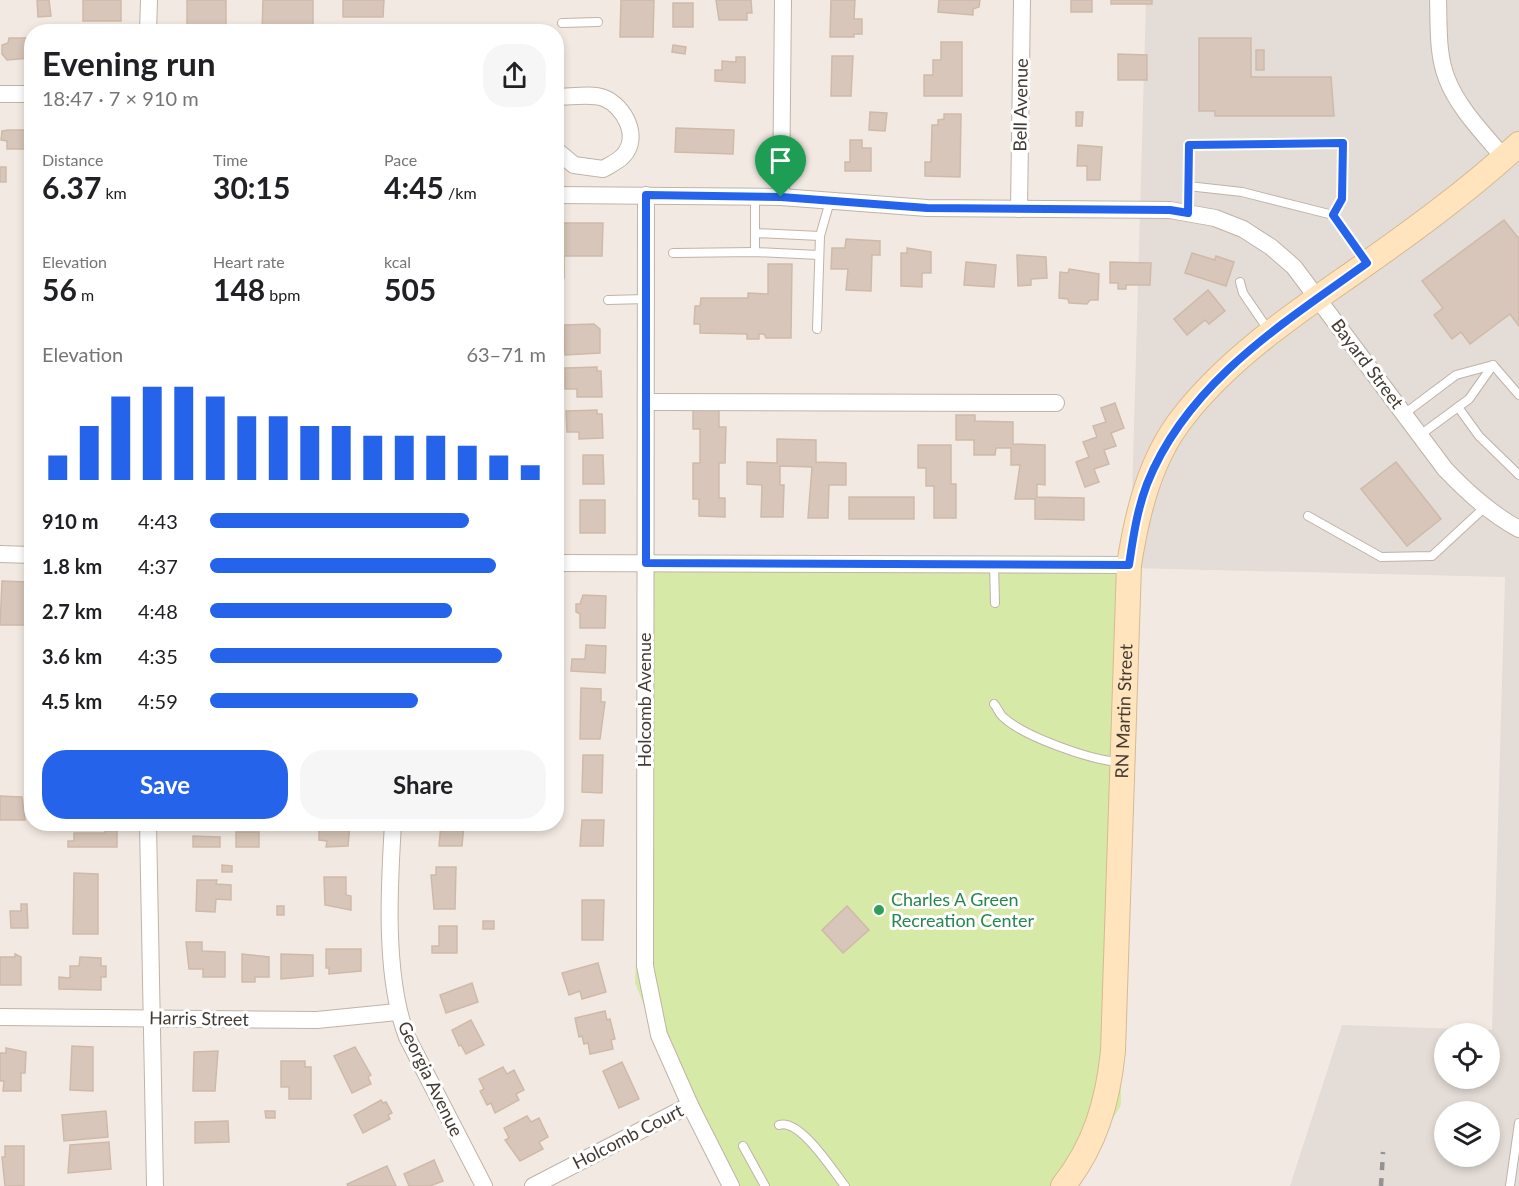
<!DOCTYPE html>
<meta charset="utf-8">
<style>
:root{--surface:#fff;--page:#f6f6f6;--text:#202124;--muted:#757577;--accent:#2563eb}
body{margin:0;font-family:Lato,sans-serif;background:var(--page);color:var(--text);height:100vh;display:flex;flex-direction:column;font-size:22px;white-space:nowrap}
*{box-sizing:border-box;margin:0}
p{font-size:20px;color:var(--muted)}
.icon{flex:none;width:33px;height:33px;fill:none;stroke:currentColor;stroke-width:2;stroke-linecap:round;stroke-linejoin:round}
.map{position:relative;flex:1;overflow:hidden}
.side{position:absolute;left:24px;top:24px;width:540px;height:807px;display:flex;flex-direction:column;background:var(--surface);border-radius:24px;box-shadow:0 3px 9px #0003}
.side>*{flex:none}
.fabs{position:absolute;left:1434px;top:1023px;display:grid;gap:12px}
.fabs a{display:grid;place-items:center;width:66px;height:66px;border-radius:50%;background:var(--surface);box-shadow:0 3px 9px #0003;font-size:30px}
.pin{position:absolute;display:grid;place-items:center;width:51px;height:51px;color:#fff;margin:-62px -26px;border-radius:50% 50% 50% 0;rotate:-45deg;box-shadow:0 0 6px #0007}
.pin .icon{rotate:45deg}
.round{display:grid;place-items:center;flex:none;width:63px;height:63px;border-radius:24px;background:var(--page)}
.head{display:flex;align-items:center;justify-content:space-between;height:102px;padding:0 18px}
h1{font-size:33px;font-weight:700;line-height:45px}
.figures{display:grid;grid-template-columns:repeat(3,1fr);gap:9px;height:102px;padding:6px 18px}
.figures div{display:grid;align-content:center}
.figures b{font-size:30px;font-weight:700}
.figures small{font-size:16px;font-weight:400}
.figures p{font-size:16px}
.chart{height:168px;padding:12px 18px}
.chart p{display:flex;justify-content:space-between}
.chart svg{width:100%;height:108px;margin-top:6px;stroke:var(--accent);stroke-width:6}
.primary-button{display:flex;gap:12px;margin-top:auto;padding:12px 18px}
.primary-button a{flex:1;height:69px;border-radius:24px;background:var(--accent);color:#fff;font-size:24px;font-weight:700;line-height:69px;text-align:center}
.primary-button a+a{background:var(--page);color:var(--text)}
ul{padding:0 18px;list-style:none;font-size:20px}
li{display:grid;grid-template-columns:96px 72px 1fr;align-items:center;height:45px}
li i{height:15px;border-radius:8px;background:var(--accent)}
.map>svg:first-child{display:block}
</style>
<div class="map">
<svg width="1519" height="1186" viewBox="0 0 1519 1186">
<rect width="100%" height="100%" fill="#f2eae2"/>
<path fill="#e3dcd7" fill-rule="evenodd" d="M1146,0H1519V1186H1290L1342,1025L1492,1030L1505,577L1130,568ZM1444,1034H1490V1078H1444ZM1444,1112H1490V1156H1444Z"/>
<polygon fill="#d7e9a7" points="1130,568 1120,816 1121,1105 1073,1186 729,1186 697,1138 635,983 654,569"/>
<g fill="#d7c6b9" stroke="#cfbaa9" stroke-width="1.5">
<polygon points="37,0 49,0 51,16 38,17"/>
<rect x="83" y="0" width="38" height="21"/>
<rect x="187" y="0" width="39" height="32"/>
<polygon points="263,0 313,0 313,32 262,32"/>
<polygon points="343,0 384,0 383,17 343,17"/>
<polygon points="621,0 654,0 653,37 620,37"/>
<polygon points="716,0 751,0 752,13 747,13 747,20 719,20"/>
<polygon points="831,0 855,0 854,19 862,19 862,34 854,34 854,37 830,37"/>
<polygon points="939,0 980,0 979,7 973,9 973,15 938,12"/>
<rect x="1071" y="0" width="21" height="12"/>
<rect x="1111" y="0" width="41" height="4"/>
<rect x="673" y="3" width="20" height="24"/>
<rect x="52" y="25" width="16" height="7"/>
<polygon points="9,38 32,38 31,58 7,60 2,54 2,45 8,43"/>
<polygon points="1199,38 1251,38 1251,77 1331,77 1334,116 1215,116 1215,111 1199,111"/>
<polygon points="941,42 962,42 962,96 924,96 924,75 933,75 933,60 941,60"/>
<polygon points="673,45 686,47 685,54 672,52"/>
<rect x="1256" y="50" width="8" height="20"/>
<polygon points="1118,54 1147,55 1147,80 1118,80"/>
<polygon points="832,56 853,56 851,96 831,96"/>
<polygon points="736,57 745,57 745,83 715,81 715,70 722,70 722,61 736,62"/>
<polygon points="870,112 887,113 885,131 869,130"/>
<polygon points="1076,112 1083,112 1082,126 1076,126"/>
<polygon points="944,114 961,114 960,177 925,176 925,162 931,162 932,125 938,125 938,120 944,119"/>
<polygon points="676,128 734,130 733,154 675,152"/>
<polygon points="8,130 31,130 30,149 7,149 7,141 1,140 2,131"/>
<polygon points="850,140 862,140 862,148 871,148 871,171 845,171 845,162 850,162"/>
<polygon points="1078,145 1102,147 1100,180 1087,180 1087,166 1077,166"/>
<rect x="0" y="167" width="6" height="15"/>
<polygon points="1504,220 1519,239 1519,326 1510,314 1470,344 1461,332 1452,339 1434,315 1443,308 1422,281"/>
<polygon points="556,223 603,223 602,256 564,256 564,278 556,278"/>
<polygon points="846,239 880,241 880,255 872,255 871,291 846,290 848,269 831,269 832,248 845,248"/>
<polygon points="907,248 931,252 931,273 922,273 922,287 901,286 901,253 907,253"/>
<polygon points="1192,253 1215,260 1216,256 1234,262 1226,286 1185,273"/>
<polygon points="1017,255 1046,257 1047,278 1031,279 1031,285 1018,286"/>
<polygon points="966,262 996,265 994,287 964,285"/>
<polygon points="1110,262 1151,263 1150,285 1126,285 1126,289 1118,289 1118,283 1110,283"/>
<polygon points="768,264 792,264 791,338 766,338 764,334 759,334 759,339 747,339 747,334 700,333 700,324 694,324 695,306 700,306 701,298 748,298 748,293 768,294"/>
<polygon points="1069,269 1099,274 1098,300 1090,300 1087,304 1069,303 1068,299 1059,298 1060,272 1068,273"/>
<polygon points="1208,290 1225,311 1209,324 1205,320 1187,335 1174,319"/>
<polygon points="594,324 600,329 600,353 565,355 564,325"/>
<polygon points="597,367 597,371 601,371 602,397 577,397 577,389 565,389 565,368"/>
<polygon points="1115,403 1124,428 1111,433 1116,446 1104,450 1109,464 1094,469 1099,482 1085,487 1076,462 1089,457 1083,442 1097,437 1093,426 1106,422 1101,408"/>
<polygon points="693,408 719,409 719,427 726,427 725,463 719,463 719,498 725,498 725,517 699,516 699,499 693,499 693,463 700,463 700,429 693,429"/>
<polygon points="597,410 597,414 602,414 603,438 579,439 579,432 567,432 566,411"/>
<polygon points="956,415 975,415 975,421 1013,422 1013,444 1045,445 1045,485 1037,484 1037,497 1084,498 1084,520 1035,519 1035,499 1015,499 1020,465 1011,465 1011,448 996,448 995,455 974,455 974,440 956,440"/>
<polygon points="777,439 816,440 816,462 846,463 846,485 829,485 828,518 808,518 812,467 780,466 780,485 784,485 783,517 761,517 762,485 747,484 747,462 777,463"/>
<polygon points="918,445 951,445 951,484 956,484 956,518 934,518 934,486 926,486 926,468 918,468"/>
<polygon points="583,455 603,455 604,484 583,484"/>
<polygon points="1396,462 1441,519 1407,546 1361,489"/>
<rect x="849" y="497" width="65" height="22"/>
<rect x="580" y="500" width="25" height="33"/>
<polygon points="2,581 27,582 27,625 0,625"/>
<polygon points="583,595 606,596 605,628 580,628 580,614 576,612 576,604 580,604"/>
<polygon points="586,645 606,646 605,673 571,671 572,659 585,659"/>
<polygon points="581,688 601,689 601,702 605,702 600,739 580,739"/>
<polygon points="583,755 603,755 602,793 582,792"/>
<polygon points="0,796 22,797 25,820 0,820"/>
<polygon points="582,820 604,820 603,846 580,846"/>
<polygon points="327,824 350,824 348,846 326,847 327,841 319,840 319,830 327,830"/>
<polygon points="441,824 464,824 462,846 439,846"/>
<polygon points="105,826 117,826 117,847 68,847 68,841 74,841 74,833 105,833"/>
<rect x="236" y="832" width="23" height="15"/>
<polygon points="193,836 220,837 220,847 193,847"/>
<polygon points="222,865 232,866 232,872 222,872"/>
<polygon points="436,867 456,867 455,909 434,909 431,875 436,875"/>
<polygon points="74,873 98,874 98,934 73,934"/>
<polygon points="324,877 346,877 346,895 351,896 351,910 325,905"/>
<polygon points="197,880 217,880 216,884 231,885 231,900 216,899 215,912 196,911"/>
<polygon points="582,900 604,900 603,940 582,940"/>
<polygon points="21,904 27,904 28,928 11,928 10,911 21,911"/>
<rect x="277" y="906" width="7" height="9"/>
<polygon points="847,906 869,930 843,953 822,930"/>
<rect x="483" y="921" width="11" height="8"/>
<polygon points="439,926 457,926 457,953 432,953 432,946 439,946"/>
<polygon points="186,942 202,942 202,951 225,952 225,977 203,977 203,969 189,969"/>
<polygon points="326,949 361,949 361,971 329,974 329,968 326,968"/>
<polygon points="15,954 21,957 21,985 0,985 0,957 15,957"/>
<polygon points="242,954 269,957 269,977 255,977 255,982 242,982"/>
<polygon points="281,954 313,955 313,976 281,979"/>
<polygon points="80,957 101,958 101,966 106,966 106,977 101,977 101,990 59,989 59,977 70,978 70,966 79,966"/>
<polygon points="598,963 606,992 582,999 580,991 569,995 562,973"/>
<polygon points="472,983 478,1002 446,1013 440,995"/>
<polygon points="605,1011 607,1020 610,1019 615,1039 611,1040 613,1049 590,1054 588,1043 584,1044 582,1036 579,1037 575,1018"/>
<polygon points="471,1020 484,1045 466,1054 461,1045 459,1046 452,1030"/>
<polygon points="72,1046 93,1047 93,1091 70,1090"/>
<polygon points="355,1047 371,1075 368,1077 371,1084 352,1093 334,1056"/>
<polygon points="6,1048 26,1052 25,1073 21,1073 21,1091 3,1091 4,1081 0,1081 0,1053 6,1053"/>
<polygon points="218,1051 215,1091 193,1091 194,1052"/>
<polygon points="281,1061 305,1061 305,1067 311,1067 311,1099 289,1099 289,1087 281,1087"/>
<polygon points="622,1062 639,1099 619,1108 603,1071"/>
<polygon points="503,1067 507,1074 514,1070 524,1090 516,1094 519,1100 495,1113 491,1103 487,1105 480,1091 484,1089 479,1079"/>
<polygon points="381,1100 383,1103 386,1102 392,1113 388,1115 390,1119 363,1133 354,1115"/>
<polygon points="106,1111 108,1137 64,1141 62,1115"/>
<polygon points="265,1111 275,1111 275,1118 266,1118"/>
<polygon points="527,1116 531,1122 539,1118 548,1137 539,1142 543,1149 520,1161 505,1140 509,1138 504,1128"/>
<polygon points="228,1121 229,1142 195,1143 195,1122"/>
<polygon points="109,1142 111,1169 68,1173 70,1145"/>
<polygon points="5,1146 24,1146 24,1186 5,1186 2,1157 5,1157"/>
<polygon points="434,1160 443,1181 430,1186 409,1186 404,1174"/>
<polygon points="387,1166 396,1186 348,1186 347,1184"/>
</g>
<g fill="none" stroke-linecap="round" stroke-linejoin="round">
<g stroke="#c0b3a7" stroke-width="10">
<g id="lane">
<polyline points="562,23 598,22"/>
<polyline points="1188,186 1189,145 1343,143 1342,199 1333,215"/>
<polyline points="755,196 755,252"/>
<polyline points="1188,213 1188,186 1242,192 1333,215 1365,261"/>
<polyline points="755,233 820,236"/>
<polyline points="673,253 755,252 819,255"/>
<polyline points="1240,282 1243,293 1269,331"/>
<polyline points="608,300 646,299"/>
<polyline points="817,329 820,236 830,201"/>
<polyline points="1493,365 1519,395"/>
<polyline points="1458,407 1479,436 1519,475"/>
<polyline points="1404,414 1456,375 1493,365 1469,399 1420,435"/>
<polyline points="1308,516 1381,557 1432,556 1485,507"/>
<polyline points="994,564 995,603"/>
<path d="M994,704C997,707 999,713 1002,716C1022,736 1092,761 1121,762"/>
<path d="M779,1125C800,1118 833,1171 845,1186"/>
<polyline points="743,1146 765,1186"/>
<polyline points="1510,1186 1519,1123"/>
</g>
</g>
<g stroke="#c0b3a7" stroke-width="18">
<g id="street">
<path d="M1438,0C1439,26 1437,54 1447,79C1458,108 1484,134 1504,158"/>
<polyline points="148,32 149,0"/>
<polyline points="0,94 32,94"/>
<path d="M556,97C571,97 591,93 604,98C624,106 641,137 623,156C617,162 610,165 603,169L574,165L556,150"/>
<path d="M556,195L781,197L927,208L1170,210L1215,218L1243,229L1271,247L1294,267L1445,469C1468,493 1490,513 1519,529"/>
<polyline points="646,195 645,966 659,1035 690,1105 731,1186"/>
<polyline points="781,197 783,0"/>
<polyline points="1019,209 1022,0"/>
<polyline points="646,402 1056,403"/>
<polyline points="0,554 32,555"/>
<polyline points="556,563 1129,565"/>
<polyline points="148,824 155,1186"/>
<path d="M393,824C389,888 384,977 407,1037L484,1186"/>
<polyline points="0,1017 317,1020 397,1012"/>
<polyline points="533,1186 690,1105"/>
</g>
</g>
<g stroke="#d8b990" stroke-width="26">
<g id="secondary">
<path id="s1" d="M1063,1186C1095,1146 1108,1101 1113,1051L1129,565C1137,513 1150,459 1183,417C1229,358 1293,315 1353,273C1410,233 1468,191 1519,144"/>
</g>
</g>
<use href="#lane" stroke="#fff" stroke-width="8"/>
<use href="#street" stroke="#fff" stroke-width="16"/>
<use href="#secondary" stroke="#ffe4be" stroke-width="24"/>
<polyline stroke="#939393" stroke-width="4.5" stroke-dasharray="8 8" stroke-linecap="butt" points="1381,1186 1383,1152"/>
</g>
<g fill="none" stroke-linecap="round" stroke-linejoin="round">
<g stroke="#fff" stroke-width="12">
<path id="route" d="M1343,143L1342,199L1333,215L1367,263C1282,324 1187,383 1147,484C1137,510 1133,538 1129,565L646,563V195L781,197L927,208L1170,210L1188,213L1189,145Z"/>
</g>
<use href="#route" stroke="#2563eb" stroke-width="8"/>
</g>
<circle fill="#2e9e5b" stroke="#fff" stroke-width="2" cx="879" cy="910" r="6"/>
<g text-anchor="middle" stroke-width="6" stroke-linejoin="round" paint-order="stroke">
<g font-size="18" fill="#433a32" stroke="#fff">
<text transform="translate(1021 105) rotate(-89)" y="6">Bell Avenue</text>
<text transform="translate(1367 364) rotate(53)" y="6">Bayard Street</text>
<text transform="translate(645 700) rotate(-90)" y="6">Holcomb Avenue</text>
<text dy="6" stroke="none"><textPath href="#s1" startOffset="486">RN Martin Street</textPath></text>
<text transform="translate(199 1019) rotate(1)" y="6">Harris Street</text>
<text transform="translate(430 1079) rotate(64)" y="6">Georgia Avenue</text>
<text transform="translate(628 1137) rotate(-27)" y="6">Holcomb Court</text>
</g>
<g font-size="18" fill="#27864d" stroke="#fff" text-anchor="start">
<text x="891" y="906">Charles A Green<tspan x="891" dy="21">Recreation Center</tspan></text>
</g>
</g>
</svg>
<div class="fabs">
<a><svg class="icon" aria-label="locate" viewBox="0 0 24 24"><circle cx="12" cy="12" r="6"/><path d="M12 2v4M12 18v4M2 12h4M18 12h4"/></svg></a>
<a><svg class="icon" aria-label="layers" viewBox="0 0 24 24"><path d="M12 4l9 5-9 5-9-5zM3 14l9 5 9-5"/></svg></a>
</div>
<div class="pin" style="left:781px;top:197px;background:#1e9e55"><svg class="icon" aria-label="arrive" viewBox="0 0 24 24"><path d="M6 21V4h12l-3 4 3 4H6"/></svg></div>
<section class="side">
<div class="head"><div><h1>Evening run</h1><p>18:47 · 7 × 910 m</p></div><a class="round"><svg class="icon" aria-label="share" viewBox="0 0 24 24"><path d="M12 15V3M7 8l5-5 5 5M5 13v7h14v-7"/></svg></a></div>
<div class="figures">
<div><p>Distance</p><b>6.37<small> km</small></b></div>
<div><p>Time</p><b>30:15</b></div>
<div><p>Pace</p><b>4:45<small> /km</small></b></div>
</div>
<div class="figures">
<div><p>Elevation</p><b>56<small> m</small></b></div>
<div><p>Heart rate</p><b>148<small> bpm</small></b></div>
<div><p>kcal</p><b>505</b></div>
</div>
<div class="chart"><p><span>Elevation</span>63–71 m</p>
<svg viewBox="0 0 160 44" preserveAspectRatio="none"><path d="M5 44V34M15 44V22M25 44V10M35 44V6M45 44V6M55 44V10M65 44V18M75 44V18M85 44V22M95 44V22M105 44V26M115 44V26M125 44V26M135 44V30M145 44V34M155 44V38"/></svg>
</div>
<ul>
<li><b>910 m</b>4:43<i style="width:77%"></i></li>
<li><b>1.8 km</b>4:37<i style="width:85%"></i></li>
<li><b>2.7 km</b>4:48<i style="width:72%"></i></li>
<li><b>3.6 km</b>4:35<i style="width:87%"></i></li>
<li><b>4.5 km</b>4:59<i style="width:62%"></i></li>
</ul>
<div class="primary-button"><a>Save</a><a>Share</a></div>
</section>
</div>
